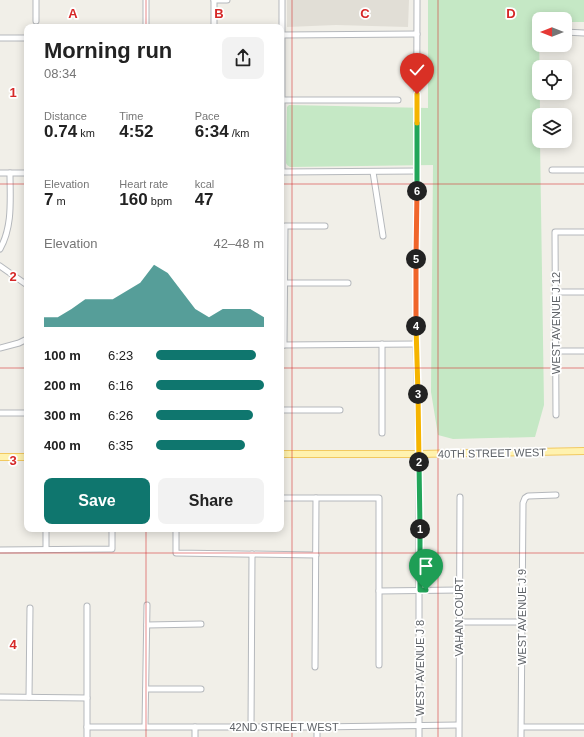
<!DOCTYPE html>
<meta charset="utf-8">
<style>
:root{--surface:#fff;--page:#f2f2f2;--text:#222;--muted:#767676;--accent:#0f766e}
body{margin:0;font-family:Arial,sans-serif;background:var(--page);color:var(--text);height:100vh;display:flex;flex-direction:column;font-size:15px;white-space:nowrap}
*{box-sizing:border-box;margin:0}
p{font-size:13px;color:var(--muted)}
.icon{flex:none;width:22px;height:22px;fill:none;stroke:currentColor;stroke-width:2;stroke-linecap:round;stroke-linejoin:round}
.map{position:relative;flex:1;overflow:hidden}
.details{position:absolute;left:24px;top:24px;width:260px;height:508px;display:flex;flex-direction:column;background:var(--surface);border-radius:8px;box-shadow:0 2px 10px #0003}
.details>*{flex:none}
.needle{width:26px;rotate:270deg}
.controls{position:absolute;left:532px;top:12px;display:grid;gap:8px}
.controls a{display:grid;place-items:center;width:40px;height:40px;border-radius:8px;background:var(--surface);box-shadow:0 2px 10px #0003;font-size:20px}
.pin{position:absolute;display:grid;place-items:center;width:34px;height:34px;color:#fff;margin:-41px -17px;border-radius:50% 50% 50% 0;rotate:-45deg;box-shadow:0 0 4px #0007}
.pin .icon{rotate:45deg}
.km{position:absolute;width:20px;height:20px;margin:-10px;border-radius:50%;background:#222;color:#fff;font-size:11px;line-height:20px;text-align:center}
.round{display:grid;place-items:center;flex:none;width:42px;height:42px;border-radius:8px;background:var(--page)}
.summary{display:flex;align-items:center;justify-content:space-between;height:68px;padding:0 20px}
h1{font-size:22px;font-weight:700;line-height:30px}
.figures{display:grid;grid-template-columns:repeat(3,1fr);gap:6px;height:68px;padding:4px 20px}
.figures div{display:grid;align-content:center}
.figures b{font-size:17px;font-weight:700}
.figures small{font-size:11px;font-weight:400}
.figures p{font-size:11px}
.chart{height:112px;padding:8px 20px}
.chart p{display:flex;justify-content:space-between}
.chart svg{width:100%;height:72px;margin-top:4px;fill:var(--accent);opacity:.7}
.cta{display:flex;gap:8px;margin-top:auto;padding:8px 20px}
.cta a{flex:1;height:46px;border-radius:8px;background:var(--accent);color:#fff;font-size:16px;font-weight:700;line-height:46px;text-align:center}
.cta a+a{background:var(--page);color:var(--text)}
ul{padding:0 20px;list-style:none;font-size:13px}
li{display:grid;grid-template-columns:64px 48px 1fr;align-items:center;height:30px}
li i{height:10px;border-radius:5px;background:var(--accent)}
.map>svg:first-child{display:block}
</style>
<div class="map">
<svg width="584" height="737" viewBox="0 0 584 737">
<rect width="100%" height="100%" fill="#f1efe8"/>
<polygon fill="#e1ded6" points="287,0 409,0 408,27 336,25 287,27"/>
<polygon fill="#c5e8c5" points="428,0 584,0 584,22 565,22 565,19 539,19 540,115 539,115 539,141 540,141 544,405 535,437 453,439 438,435 431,392 433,165 290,167 287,165 286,163 287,107 289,105 428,108"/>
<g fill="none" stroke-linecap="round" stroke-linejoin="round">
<g stroke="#b5b8bc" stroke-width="7">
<g id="minor">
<polyline points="36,0 36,21"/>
<polyline points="146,0 146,27"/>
<polyline points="214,0 214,27"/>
<polyline points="214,0 227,0"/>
<polyline points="282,0 282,172"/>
<polyline points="417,0 416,344 419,454 419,737"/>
<polyline points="565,32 584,33"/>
<polyline points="282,35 417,34"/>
<polyline points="0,38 27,38"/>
<polyline points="282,100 398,100"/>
<polyline points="552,170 584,170"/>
<polyline points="281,172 417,171"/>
<polyline points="373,172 383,236"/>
<polyline points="0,173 27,173"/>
<path d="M0,249C13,226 10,199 10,173"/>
<polyline points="0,266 27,285"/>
<polyline points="284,283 348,283"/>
<polyline points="556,292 584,292"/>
<polyline points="281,345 416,344"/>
<polyline points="284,345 285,226 325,226"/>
<polyline points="0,348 19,343 27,339"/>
<polyline points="556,351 584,351"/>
<polyline points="281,410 340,410"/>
<polyline points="0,413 27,413"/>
<polyline points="556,415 555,232 584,232"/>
<polyline points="382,433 382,344"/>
<polyline points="281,498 379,498 379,665"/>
<polyline points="176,529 176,553 316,555"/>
<polyline points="46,549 46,529"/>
<polyline points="0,550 112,549 112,529"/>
<polyline points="379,591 459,590"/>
<polyline points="459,622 522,622"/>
<polyline points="147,625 201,624"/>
<polyline points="315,667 316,498"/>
<polyline points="146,689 201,689"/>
<polyline points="0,697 87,698"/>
<polyline points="29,697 30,608"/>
<polyline points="145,726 147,605"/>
<polyline points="87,727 317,727 458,725"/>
<polyline points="195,727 195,737"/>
<polyline points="251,727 252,554"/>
<polyline points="522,727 584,727"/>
<polyline points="87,737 87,606"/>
<polyline points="317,737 317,727"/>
<polyline points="459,737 460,497"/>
<polyline points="521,737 523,503 525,498 528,496 556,495"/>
</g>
</g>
<g stroke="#f2c960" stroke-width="8">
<g id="major">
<polyline points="281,454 419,454 584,451"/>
<polyline points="0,457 27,457"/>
</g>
</g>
<use href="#minor" stroke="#fff" stroke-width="5"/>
<use href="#major" stroke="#fff2af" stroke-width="6"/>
</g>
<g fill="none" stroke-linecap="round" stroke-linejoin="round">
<g stroke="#fff" stroke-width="8">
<polyline id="split-1" points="420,529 420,590 426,590"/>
</g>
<g stroke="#fff" stroke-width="8">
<polyline id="split-2" points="419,462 420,529"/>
</g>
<g stroke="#fff" stroke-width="8">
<polyline id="split-3" points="418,394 419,462"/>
</g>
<g stroke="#fff" stroke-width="8">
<polyline id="split-4" points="416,326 418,394"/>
</g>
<g stroke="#fff" stroke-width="8">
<polyline id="split-5" points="416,326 416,259"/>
</g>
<g stroke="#fff" stroke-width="8">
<polyline id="split-6" points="416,259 417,191"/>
</g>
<g stroke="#fff" stroke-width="8">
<polyline id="split-7" points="417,191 417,123"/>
</g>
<g stroke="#fff" stroke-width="8">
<polyline id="split-8" points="417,94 417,123"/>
</g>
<use href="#split-1" stroke="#22a559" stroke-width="5"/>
<use href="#split-2" stroke="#22a559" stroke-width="5"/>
<use href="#split-3" stroke="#f5b400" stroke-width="5"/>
<use href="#split-4" stroke="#f5b400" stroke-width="5"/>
<use href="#split-5" stroke="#f0652b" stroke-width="5"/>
<use href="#split-6" stroke="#f0652b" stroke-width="5"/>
<use href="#split-7" stroke="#22a559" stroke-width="5"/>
<use href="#split-8" stroke="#f5b400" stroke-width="5"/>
</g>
<path fill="none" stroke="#d62828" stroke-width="1" stroke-opacity="0.55" d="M146,0V27M292,0V737M438,0V737M0,184H27M281,184H584M0,368H27M281,368H584M146,529V737M0,553H584"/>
<g text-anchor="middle" stroke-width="3.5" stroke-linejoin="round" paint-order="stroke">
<g font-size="11" fill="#5f6368" stroke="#fff">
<text transform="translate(556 323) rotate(-90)" y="4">WEST AVENUE J 12</text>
<text transform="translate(492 453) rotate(-1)" y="4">40TH STREET WEST</text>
<text transform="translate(459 617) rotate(-90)" y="4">VAHAN COURT</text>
<text transform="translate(522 617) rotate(-90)" y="4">WEST AVENUE J 9</text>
<text transform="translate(420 668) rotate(-90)" y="4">WEST AVENUE J 8</text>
<text x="284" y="731">42ND STREET WEST</text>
</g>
</g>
<g font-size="13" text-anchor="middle" font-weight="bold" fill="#d62828" stroke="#fff" stroke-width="3.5" stroke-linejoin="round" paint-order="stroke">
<text x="73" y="18">A</text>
<text x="219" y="18">B</text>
<text x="365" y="18">C</text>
<text x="511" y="18">D</text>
<text x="13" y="97">1</text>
<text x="13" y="281">2</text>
<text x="13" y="465">3</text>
<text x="13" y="649">4</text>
</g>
</svg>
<div class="controls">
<a><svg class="needle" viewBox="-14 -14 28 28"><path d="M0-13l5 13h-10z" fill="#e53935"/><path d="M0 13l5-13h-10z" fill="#767676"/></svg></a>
<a><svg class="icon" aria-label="locate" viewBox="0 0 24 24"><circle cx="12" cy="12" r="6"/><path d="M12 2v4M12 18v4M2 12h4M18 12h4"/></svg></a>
<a><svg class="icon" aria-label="layers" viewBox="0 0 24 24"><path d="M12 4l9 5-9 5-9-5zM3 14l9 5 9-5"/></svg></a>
</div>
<div class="pin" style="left:426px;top:590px;background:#1e9e55"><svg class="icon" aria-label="arrive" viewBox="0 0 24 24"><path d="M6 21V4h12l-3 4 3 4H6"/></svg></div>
<div class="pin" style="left:417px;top:94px;background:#d93025"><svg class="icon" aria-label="check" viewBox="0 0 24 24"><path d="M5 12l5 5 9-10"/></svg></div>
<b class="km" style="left:420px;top:529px">1</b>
<b class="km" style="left:419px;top:462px">2</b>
<b class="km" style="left:418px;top:394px">3</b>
<b class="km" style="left:416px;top:326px">4</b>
<b class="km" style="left:416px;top:259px">5</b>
<b class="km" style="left:417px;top:191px">6</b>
<section class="details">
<div class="summary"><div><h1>Morning run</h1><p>08:34</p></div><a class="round"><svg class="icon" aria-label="share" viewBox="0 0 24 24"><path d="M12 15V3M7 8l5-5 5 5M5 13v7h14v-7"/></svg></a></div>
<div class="figures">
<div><p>Distance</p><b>0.74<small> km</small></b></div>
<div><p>Time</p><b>4:52</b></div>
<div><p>Pace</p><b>6:34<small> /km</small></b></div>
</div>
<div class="figures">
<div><p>Elevation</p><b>7<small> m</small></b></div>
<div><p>Heart rate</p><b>160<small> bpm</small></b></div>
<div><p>kcal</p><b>47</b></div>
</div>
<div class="chart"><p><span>Elevation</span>42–48 m</p>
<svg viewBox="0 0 160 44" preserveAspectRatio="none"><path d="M0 44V38L10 38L20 33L30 27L40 27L50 27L60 22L70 17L80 6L90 11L100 22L110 33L120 38L130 33L140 33L150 33L160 38V44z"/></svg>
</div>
<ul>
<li><b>100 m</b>6:23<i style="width:93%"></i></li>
<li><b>200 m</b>6:16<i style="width:100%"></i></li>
<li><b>300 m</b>6:26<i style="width:90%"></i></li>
<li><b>400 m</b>6:35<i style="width:82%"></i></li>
</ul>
<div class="cta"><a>Save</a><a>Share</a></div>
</section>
</div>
